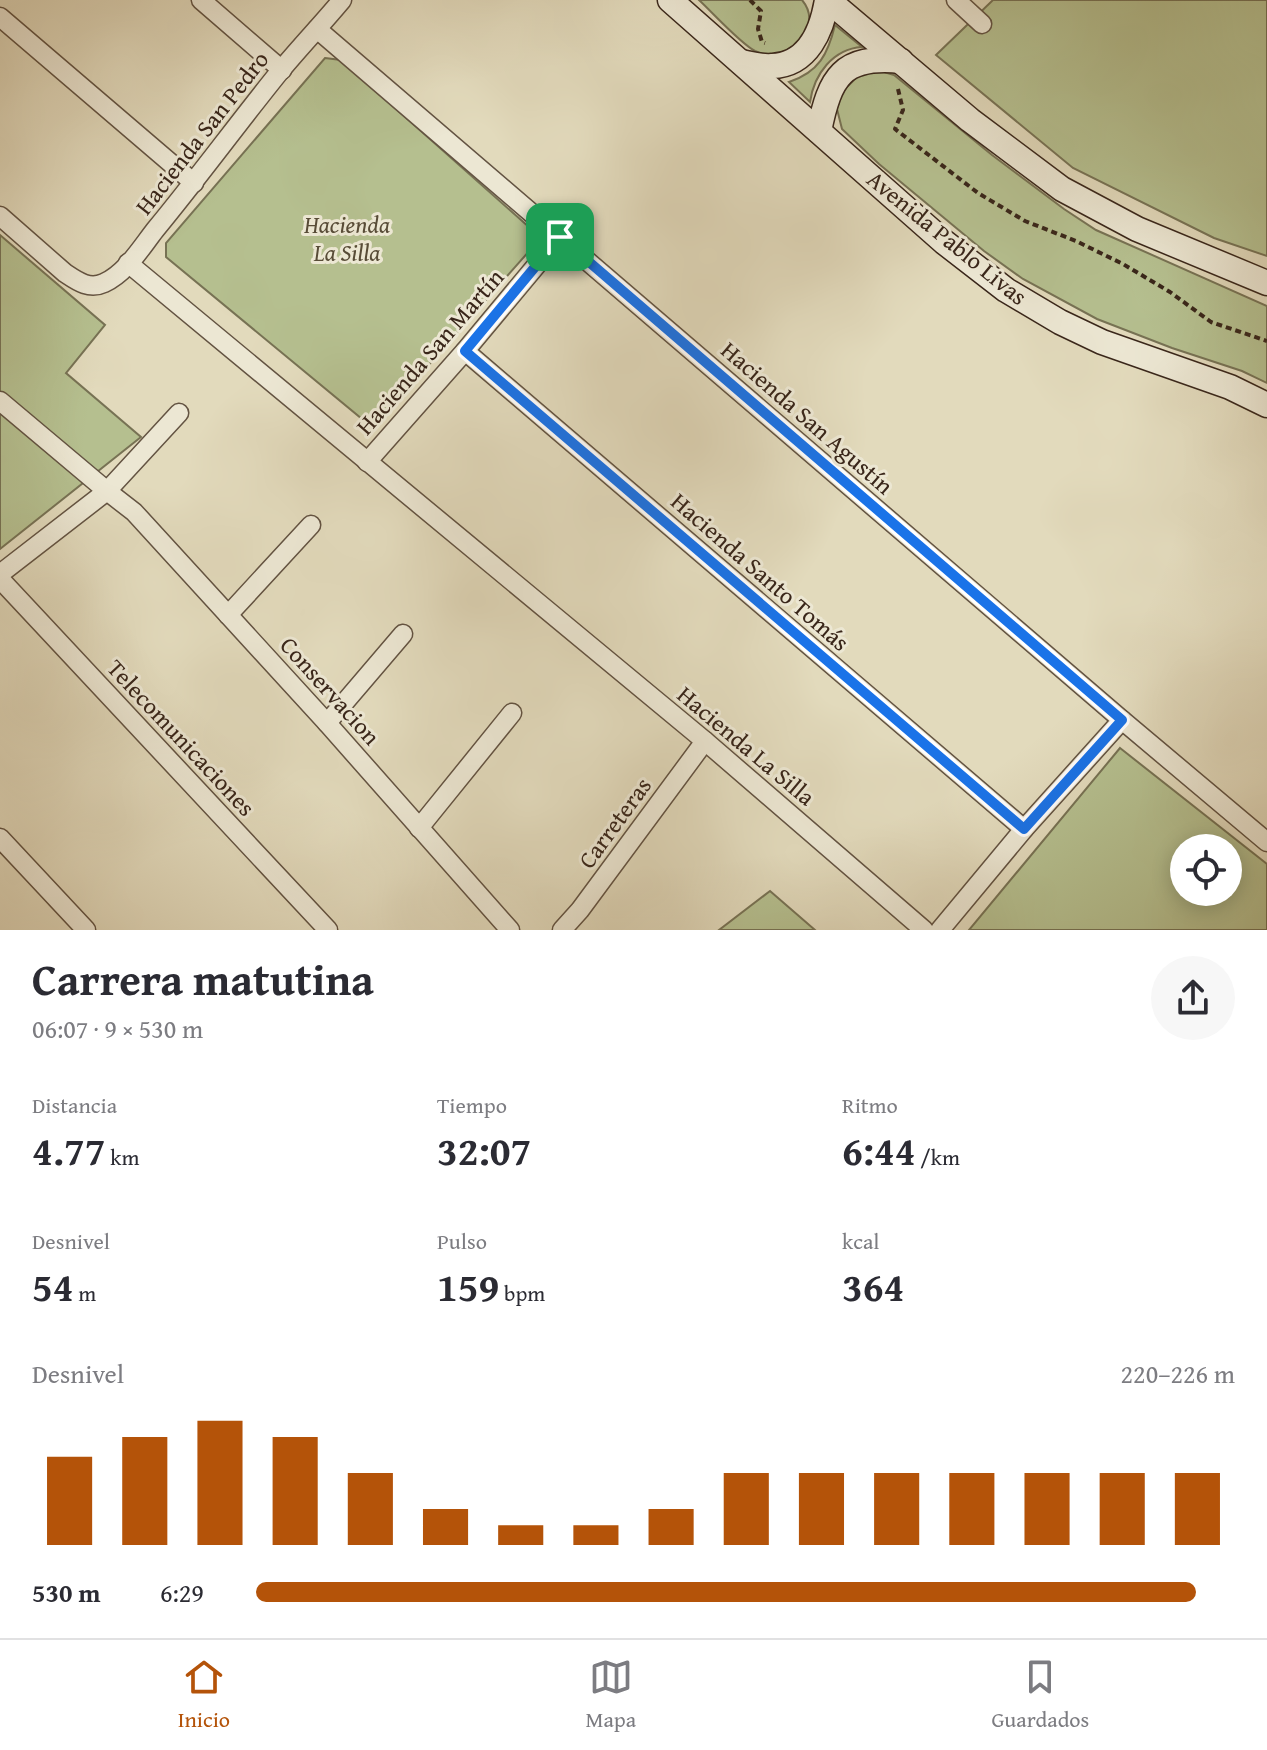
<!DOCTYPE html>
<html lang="es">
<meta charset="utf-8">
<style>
:root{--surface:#fff;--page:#f7f7f7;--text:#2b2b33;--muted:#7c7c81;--line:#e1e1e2;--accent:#b45309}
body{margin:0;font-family:"Gentium Book Plus",serif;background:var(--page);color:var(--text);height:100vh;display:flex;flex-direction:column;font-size:30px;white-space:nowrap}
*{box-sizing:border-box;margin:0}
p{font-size:26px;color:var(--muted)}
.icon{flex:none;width:44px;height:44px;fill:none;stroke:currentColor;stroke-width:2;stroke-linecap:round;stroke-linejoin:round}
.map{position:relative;height:930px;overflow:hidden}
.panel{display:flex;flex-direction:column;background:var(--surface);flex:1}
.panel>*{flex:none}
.tools{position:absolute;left:1170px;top:834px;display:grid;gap:16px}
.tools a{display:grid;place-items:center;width:72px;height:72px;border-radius:50%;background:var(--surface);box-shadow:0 4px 20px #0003;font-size:40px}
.pin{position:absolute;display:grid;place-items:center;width:68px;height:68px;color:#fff;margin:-34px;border-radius:16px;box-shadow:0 4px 12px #0006}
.round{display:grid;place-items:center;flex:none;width:84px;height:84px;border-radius:42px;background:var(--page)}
.overview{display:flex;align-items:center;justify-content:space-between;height:136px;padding:0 32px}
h1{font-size:44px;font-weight:700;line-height:60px}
.metrics{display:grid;grid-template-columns:repeat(3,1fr);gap:12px;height:136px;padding:8px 32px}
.metrics div{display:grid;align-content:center}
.metrics b{font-size:40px;font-weight:700}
.metrics small{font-size:22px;font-weight:400}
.metrics p{font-size:22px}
.chart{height:224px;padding:16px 32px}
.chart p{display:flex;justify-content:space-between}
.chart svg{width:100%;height:144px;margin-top:8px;stroke:var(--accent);stroke-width:6}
ul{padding:0 32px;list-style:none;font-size:26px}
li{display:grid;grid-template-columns:128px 96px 1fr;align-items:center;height:60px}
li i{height:20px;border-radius:10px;background:var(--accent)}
.menu{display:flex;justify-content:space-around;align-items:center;height:112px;border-top:2px solid var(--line);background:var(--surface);font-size:22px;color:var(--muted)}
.menu a{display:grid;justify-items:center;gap:4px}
.menu .selected{color:var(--accent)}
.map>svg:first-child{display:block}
</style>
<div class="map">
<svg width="1267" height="930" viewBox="0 0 1267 930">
<rect width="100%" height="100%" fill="#e2dabc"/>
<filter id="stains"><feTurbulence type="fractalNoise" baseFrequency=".0025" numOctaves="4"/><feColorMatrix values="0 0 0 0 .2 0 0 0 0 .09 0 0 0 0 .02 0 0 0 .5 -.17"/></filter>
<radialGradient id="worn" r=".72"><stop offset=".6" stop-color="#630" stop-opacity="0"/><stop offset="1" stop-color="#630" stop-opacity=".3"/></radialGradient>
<g fill="#b5bf8f" stroke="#777254" stroke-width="2" fill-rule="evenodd">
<path d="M699,0H802C826,28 785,66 755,51C740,43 713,13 699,0Z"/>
<polygon points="993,0 1267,0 1267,256 1214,238 1073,168 936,55"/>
<path d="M835,25L862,47C833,49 814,74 810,102L789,82C819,72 828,54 835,25Z"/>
<polygon points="325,58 341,60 530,228 531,249 373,428 166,257 166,243"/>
<polygon points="877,70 894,75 992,155 1064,209 1096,230 1267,306 1267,383 1242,371 1172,348 1097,319 1023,279 984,251 879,164 842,129 837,109 842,92 858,76"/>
<polygon points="0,235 105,325 66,373 141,437 0,549"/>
<path d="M1120,748L1267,864V930H969ZM1184,848H1228V892H1184Z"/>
<polygon points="770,891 815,930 719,930"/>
</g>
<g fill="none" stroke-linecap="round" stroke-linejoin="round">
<g stroke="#635342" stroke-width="21">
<g id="minor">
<polyline points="201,0 282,70"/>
<polyline points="956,0 982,24"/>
<polyline points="0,17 194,183"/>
<polyline points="317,29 1122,720 1267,842"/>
<path d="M0,216L65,273C77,281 89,290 104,283C126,273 141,248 155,230C198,178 238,123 281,70C301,46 322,24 342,0"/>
<polyline points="128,263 705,741 924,930"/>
<polyline points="465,351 1024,829"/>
<polyline points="0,401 107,491 134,512 327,723 510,930"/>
<polyline points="367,462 465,351 560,237"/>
<polyline points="0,574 107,491 179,413"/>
<polyline points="0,579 328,930"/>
<polyline points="228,615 311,525"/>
<polyline points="327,723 403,634"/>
<polyline points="419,828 512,713"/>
<polyline points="0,838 86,930"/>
<polyline points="562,930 580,910 705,741"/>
<polyline points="940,930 1024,829 1122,720"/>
</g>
</g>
<g stroke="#39261a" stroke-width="27">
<g id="secondary">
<polyline points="670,0 944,242 1006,290 1060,322 1102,342 1230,387 1267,405"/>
<polyline points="828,0 970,120 1062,189 1137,229 1267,283"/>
<path d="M741,62C751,64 761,67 772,66C808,65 822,30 827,0"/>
<path d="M819,131C830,77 842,55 901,61"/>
</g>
</g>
<g stroke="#39261a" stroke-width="4" stroke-dasharray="6 4" stroke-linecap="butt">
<polyline points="750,0 761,11 758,29 762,42 765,43"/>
<polyline points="898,89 903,110 895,129 978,193 1025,221 1076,241 1123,264 1170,292 1211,322 1267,341"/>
</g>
<use href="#minor" stroke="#ece7d3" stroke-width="18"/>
<use href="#secondary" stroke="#ece7d3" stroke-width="24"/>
</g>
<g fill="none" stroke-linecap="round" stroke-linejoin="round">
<g stroke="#fff" stroke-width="16">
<polygon id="route" points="560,237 1122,720 1024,829 465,351"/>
</g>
<use href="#route" stroke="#1a73e8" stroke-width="10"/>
</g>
<g text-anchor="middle" stroke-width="6" stroke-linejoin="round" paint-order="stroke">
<g font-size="24" fill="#39261a" stroke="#ece7d3">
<text transform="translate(202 133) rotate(-52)" y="8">Hacienda San Pedro</text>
<text transform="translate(947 238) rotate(39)" y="8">Avenida Pablo Livas</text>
<text transform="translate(430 352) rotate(-49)" y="8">Hacienda San Martín</text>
<text transform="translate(807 418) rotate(41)" y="8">Hacienda San Agustín</text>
<text transform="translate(760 572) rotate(41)" y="8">Hacienda Santo Tomás</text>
<text transform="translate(330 691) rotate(48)" y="8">Conservacion</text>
<text transform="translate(181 738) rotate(47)" y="8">Telecomunicaciones</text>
<text transform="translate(746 746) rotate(40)" y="8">Hacienda La Silla</text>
<text transform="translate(615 823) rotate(-54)" y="8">Carreteras</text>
</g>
<g font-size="24" font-style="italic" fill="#584c37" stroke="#ece7d3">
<text x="347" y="233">Hacienda<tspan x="347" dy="28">La Silla</tspan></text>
</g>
</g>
<rect width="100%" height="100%" filter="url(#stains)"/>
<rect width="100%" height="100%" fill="url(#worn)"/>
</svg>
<div class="tools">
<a><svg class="icon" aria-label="locate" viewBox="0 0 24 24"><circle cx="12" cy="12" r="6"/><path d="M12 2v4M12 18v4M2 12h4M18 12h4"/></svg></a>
</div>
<div class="pin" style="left:560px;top:237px;background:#1e9e55"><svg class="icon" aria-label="arrive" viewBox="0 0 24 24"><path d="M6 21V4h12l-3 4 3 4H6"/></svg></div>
</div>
<section class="panel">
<div class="overview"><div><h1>Carrera matutina</h1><p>06:07 · 9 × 530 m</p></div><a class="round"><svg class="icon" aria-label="share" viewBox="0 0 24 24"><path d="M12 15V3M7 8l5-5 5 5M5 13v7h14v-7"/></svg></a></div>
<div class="metrics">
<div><p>Distancia</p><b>4.77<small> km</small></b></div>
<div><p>Tiempo</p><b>32:07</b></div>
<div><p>Ritmo</p><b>6:44<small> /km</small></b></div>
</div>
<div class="metrics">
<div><p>Desnivel</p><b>54<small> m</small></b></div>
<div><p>Pulso</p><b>159<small> bpm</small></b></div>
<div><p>kcal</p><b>364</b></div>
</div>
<div class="chart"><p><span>Desnivel</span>220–226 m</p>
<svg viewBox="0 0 160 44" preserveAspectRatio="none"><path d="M5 44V17M15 44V11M25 44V6M35 44V11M45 44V22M55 44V33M65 44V38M75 44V38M85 44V33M95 44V22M105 44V22M115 44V22M125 44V22M135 44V22M145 44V22M155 44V22"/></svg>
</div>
<ul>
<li><b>530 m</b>6:29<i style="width:96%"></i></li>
</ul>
</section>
<nav class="menu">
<a class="selected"><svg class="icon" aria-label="home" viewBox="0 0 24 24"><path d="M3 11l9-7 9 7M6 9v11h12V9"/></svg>Inicio</a>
<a><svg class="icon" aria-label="map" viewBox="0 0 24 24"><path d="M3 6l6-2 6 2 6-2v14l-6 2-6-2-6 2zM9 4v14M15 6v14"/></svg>Mapa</a>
<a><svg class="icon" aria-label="saved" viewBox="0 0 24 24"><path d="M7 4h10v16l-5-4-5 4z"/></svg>Guardados</a>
</nav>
